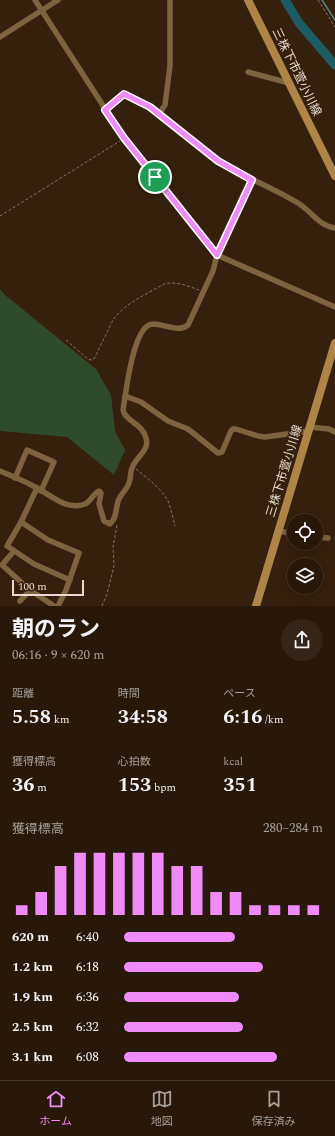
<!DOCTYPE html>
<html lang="ja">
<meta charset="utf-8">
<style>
:root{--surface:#28180a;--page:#342518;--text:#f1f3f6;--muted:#a5a09c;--line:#44372b;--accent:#ef8bf7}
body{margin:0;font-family:Spectral,"Noto Sans JP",serif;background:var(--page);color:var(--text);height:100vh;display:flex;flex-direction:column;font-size:15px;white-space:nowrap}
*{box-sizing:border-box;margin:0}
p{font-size:13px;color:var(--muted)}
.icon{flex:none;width:22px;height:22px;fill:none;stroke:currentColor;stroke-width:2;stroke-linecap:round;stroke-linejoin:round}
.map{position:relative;height:606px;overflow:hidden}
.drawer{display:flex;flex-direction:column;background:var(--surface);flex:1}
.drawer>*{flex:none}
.controls{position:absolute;left:287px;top:514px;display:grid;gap:8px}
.controls a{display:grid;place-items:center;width:36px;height:36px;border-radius:50%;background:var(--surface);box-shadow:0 2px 10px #0003,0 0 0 1px var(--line);font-size:20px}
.scale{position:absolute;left:12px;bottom:10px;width:72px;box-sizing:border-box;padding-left:4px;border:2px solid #e8dacf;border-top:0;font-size:11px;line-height:14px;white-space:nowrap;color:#e8dacf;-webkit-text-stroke:3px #35200d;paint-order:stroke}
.pin{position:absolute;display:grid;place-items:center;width:34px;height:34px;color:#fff;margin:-17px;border:2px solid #fff;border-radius:50%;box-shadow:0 1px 4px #0007}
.round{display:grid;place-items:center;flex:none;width:42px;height:42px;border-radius:21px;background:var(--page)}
.head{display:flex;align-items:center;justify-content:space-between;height:68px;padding:0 12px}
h1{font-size:22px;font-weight:700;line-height:30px}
.metrics{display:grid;grid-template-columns:repeat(3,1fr);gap:6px;height:68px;padding:4px 12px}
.metrics div{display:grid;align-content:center}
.metrics b{font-size:20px;font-weight:700}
.metrics small{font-size:11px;font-weight:400}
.metrics p{font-size:11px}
.chart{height:112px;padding:8px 12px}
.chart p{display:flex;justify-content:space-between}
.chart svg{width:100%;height:72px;margin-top:4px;stroke:var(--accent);stroke-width:6}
ul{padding:0 12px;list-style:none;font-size:13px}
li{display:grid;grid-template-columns:64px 48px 1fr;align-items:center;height:30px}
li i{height:10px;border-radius:5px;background:var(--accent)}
.tab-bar{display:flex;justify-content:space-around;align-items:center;height:56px;border-top:1px solid var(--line);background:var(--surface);font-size:11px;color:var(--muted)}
.tab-bar a{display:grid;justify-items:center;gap:2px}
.tab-bar .active{color:var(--accent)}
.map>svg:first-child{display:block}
</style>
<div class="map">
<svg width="335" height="606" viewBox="0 0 335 606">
<rect width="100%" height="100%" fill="#35200d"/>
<polygon fill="#2f4a2d" points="0,289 5,295 96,369 111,395 115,431 125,450 114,475 67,437 0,431"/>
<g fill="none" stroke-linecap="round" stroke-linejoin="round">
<polyline stroke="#5a8283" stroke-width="1.5" points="322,0 335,20"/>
<polyline stroke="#1d5c63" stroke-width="9" points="285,0 299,23 335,65"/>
<g stroke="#867565" stroke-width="1" stroke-dasharray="3 2" stroke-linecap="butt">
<polyline points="318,0 335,27"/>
<polyline points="0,216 120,141"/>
<path d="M66,340L88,359L91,360L94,359L113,320C125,303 147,294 164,284C176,281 188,286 199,290"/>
<path d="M136,469C148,479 161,488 168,501C171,509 173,518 175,526"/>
<polyline points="102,606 107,594 114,566 113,547 117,525"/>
</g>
<g stroke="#7d633e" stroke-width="5.5">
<polyline points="35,0 124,138 217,255 335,307"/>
<polyline points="0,37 58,0"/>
<polyline points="248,72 289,83"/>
<path d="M105,110L123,94C132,98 142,102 151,108C175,123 194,145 218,160C243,177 272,187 298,203C311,211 319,226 335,228"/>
<polyline points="159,114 165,105 170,66 170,0"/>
<polyline points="125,396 141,402 168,421 188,429 218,453 222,452 231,431 233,429 236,429 258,436 265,437 309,431"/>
<polyline points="310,427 329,429 335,432"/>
<path d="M0,471C12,476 25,481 37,488C52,496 67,511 85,504C91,501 93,494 99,491L101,493L99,504L104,521L110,524C118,517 115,507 119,499C122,493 127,489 129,483C131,478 130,472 132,468C136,457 150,450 146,438C143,424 125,421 123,410C126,393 133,324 153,324C165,324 178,333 188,325L213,271L217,255L252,180"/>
<polyline points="15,478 27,450 54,462 41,491"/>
<polyline points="37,488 21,522 7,546 34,564 70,580"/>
<polyline points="21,522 48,540 79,553 66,590 58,606"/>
<polyline points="279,531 294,534"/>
<polyline points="316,537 328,538"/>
<polyline points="14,551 2,565 30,590 54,606"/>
<polyline points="20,601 30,590"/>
</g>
<g stroke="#af8547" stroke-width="8">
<polyline points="248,0 335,176"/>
<polyline points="256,606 335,343"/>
</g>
</g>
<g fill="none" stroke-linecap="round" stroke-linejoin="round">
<g stroke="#fff" stroke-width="8">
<polygon id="route" points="124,94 150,107 218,161 252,180 217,255 124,138 105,110"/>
</g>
<use href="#route" stroke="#ef8bf7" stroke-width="5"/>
</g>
<g text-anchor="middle" stroke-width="3" stroke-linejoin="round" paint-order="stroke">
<g font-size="12" fill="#e8dacf" stroke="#35200d">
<text transform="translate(297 72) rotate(64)" y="4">三株下市萱小川線</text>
<text transform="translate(284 471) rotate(-73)" y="4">三株下市萱小川線</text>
</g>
</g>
</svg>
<div class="controls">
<a><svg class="icon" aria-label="locate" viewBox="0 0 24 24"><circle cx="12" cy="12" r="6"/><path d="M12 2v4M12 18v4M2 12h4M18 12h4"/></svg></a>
<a><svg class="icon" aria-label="layers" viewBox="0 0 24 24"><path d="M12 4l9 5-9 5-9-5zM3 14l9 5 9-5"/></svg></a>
</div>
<div class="scale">100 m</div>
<div class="pin" style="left:155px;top:177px;background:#1e9e55"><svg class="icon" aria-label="arrive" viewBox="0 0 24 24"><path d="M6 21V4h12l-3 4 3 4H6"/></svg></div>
</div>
<section class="drawer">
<div class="head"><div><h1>朝のラン</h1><p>06:16 · 9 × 620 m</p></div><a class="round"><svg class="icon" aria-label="share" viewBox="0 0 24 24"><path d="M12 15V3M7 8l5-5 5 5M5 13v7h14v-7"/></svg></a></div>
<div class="metrics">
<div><p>距離</p><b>5.58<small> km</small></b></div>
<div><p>時間</p><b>34:58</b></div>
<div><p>ペース</p><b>6:16<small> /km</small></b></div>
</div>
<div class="metrics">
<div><p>獲得標高</p><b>36<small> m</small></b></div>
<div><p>心拍数</p><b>153<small> bpm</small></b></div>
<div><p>kcal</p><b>351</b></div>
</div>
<div class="chart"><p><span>獲得標高</span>280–284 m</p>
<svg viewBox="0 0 160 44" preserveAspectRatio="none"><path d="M5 44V38M15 44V30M25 44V14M35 44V6M45 44V6M55 44V6M65 44V6M75 44V6M85 44V14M95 44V14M105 44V30M115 44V30M125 44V38M135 44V38M145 44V38M155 44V38"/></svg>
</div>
<ul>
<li><b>620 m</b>6:40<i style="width:56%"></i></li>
<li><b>1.2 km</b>6:18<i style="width:70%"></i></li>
<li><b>1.9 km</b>6:36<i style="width:58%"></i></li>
<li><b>2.5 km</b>6:32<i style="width:60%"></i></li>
<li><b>3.1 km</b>6:08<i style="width:77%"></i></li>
</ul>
</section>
<nav class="tab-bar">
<a class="active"><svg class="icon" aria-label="home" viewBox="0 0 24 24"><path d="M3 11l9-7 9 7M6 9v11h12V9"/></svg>ホーム</a>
<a><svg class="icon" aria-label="map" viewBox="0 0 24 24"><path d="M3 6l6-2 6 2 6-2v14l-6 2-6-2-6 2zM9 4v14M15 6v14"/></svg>地図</a>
<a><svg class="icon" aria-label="saved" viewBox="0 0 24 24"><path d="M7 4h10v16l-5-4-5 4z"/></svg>保存済み</a>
</nav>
